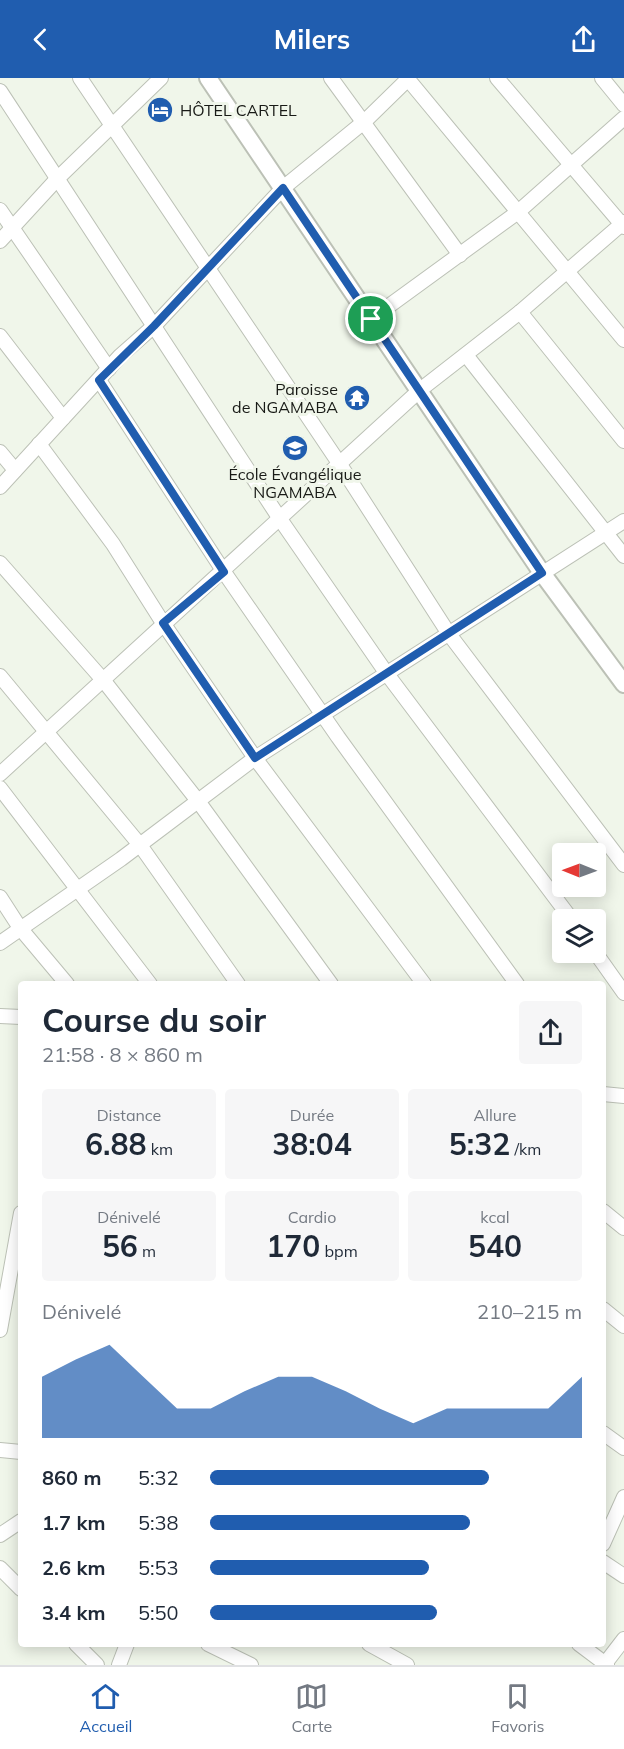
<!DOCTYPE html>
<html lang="fr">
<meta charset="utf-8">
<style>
:root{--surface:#fff;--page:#f6f6f7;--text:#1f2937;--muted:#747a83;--line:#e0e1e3;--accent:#205daf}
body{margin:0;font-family:Mulish,sans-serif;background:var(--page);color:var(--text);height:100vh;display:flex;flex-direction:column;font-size:22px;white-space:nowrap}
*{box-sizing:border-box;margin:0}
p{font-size:20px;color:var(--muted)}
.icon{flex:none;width:33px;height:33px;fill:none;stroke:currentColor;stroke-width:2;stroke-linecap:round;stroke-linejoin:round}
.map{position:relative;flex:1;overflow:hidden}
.side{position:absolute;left:18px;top:903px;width:588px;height:666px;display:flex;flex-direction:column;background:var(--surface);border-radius:6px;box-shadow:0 3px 15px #0003}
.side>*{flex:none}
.needle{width:39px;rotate:271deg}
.fabs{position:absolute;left:552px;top:765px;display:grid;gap:12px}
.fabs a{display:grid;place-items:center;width:54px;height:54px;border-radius:6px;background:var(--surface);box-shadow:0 3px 15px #0003;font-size:30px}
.pin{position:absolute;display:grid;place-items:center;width:51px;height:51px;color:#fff;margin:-26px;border:3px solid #fff;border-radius:50%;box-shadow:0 2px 6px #0007}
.round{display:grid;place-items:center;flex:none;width:63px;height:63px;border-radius:6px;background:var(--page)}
.head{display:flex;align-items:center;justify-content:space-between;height:102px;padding:0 24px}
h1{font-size:33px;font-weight:700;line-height:45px}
.figures{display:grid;grid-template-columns:repeat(3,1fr);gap:9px;height:102px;padding:6px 24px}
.figures div{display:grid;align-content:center;border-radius:6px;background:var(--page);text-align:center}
.figures b{font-size:30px;font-weight:700}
.figures small{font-size:16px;font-weight:400}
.figures p{font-size:16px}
.chart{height:168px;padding:12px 24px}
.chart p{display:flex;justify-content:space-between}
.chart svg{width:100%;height:108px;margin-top:6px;fill:var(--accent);opacity:.7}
ul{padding:0 24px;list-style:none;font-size:20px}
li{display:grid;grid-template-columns:96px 72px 1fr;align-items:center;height:45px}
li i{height:15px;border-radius:8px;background:var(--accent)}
header{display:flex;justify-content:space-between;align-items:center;height:78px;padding:0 24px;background:var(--accent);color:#fff;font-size:27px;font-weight:700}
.menu{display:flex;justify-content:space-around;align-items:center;height:84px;border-top:2px solid var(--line);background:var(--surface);font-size:16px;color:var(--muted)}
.menu a{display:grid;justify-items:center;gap:3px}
.menu .current{color:var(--accent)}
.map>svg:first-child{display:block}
</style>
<header><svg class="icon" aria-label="back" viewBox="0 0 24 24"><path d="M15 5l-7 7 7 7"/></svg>Milers<svg class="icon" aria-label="share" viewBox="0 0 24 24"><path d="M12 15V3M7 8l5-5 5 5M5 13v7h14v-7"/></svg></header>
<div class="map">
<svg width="624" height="1587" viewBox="0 0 624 1587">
<rect width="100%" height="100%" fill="#f0f6ea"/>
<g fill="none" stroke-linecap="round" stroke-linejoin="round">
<g stroke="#bcc1b6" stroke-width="16">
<g id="minor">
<polyline points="80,0 339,385 449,556 624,787"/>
<polyline points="331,0 460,177"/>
<polyline points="407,0 624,262"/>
<polyline points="497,0 624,149"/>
<polyline points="602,0 624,27"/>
<polyline points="0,13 280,441 387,596 572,842"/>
<polyline points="0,132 109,291"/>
<polyline points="0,163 57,101 161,0"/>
<polyline points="520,234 624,363"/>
<polyline points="371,241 518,134 624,40"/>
<polyline points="0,258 63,340"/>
<polyline points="466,277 624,478"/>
<polyline points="99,302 224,494 338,659 517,906"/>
<polyline points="39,366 113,466 163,545 255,680 424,906"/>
<polyline points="0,374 15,392"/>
<polyline points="0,409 120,278 154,248 283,110 365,43 409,0"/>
<polyline points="0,485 104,603 198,723 331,906"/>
<polyline points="0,598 140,767 238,906"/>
<polyline points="0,696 420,312 520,234 624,144"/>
<polyline points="0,710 150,906"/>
<polyline points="0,819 20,850 67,906"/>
<polyline points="0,865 121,781 255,680 624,443"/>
<polyline points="595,874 624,915"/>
<polyline points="0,938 21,939"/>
<polyline points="603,1016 624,1018"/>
<polyline points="603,1133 624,1150"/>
<polyline points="603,1231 624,1248"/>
<polyline points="0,1252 21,1135"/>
<polyline points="603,1355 624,1370"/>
<polyline points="0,1372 21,1374"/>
<polyline points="0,1457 21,1443"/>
<polyline points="603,1466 624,1419"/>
<polyline points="603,1484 624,1498"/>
<polyline points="0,1490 21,1511"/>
<polyline points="76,1566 97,1587"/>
<polyline points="208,1566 251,1587"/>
<polyline points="369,1566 407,1587"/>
<polyline points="579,1566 607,1587"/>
<polyline points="119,1587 127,1566"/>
<polyline points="604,1587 624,1561"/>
</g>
</g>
<g stroke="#bcc1b6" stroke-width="20">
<polyline id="tertiary" points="208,0 542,495 624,606"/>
</g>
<use href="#minor" stroke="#fff" stroke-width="14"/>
<use href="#tertiary" stroke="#fff" stroke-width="16"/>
</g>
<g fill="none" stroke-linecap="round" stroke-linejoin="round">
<g stroke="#fff" stroke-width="12">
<polygon id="route" points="283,110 542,495 255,680 163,545 224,494 99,302 154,248"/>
</g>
<use href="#route" stroke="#205daf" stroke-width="8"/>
</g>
<defs>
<g id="hotel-disc" transform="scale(1.35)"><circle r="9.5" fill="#205daf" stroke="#f0f6ea"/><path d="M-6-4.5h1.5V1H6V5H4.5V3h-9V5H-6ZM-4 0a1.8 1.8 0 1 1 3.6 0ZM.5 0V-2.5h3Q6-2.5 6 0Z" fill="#fff"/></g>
<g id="temple-disc" transform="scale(1.35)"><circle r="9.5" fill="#205daf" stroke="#f0f6ea"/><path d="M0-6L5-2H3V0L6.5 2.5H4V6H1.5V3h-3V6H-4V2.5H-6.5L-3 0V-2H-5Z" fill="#fff"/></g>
<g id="school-disc" transform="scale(1.35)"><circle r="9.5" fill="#205daf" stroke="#f0f6ea"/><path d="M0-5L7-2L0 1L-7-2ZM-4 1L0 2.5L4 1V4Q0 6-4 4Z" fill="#fff"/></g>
</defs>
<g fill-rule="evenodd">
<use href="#hotel-disc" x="160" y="32"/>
<use href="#temple-disc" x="357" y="320"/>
<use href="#school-disc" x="295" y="370"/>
</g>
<g text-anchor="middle" stroke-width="6" stroke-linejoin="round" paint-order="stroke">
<g font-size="16" fill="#181a16" stroke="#f0f6ea" text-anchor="start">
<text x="180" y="38">HÔTEL CARTEL</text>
<text x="338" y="317" text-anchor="end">Paroisse<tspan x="338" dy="18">de NGAMABA</tspan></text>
<text x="295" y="402" text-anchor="middle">École Évangélique<tspan x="295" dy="18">NGAMABA</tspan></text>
</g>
</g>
</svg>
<div class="fabs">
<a><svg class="needle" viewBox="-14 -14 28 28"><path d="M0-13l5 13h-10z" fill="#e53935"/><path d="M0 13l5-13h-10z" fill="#747a83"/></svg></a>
<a><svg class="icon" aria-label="layers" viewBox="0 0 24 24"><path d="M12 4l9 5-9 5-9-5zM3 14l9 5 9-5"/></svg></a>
</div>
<div class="pin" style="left:371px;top:241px;background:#1e9e55"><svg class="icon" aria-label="arrive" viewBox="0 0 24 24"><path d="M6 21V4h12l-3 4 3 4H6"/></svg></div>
<section class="side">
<div class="head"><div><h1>Course du soir</h1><p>21:58 · 8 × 860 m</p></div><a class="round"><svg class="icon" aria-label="share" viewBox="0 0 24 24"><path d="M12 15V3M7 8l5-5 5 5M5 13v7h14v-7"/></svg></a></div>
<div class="figures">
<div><p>Distance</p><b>6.88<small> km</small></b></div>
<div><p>Durée</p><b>38:04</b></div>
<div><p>Allure</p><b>5:32<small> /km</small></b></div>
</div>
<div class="figures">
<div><p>Dénivelé</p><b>56<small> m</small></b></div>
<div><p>Cardio</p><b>170<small> bpm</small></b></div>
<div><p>kcal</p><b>540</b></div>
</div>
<div class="chart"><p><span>Dénivelé</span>210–215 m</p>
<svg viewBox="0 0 160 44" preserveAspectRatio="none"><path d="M0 44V19L10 12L20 6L30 19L40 32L50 32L60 25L70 19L80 19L90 25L100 32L110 38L120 32L130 32L140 32L150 32L160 19V44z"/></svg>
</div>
<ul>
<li><b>860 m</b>5:32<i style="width:75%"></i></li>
<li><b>1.7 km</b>5:38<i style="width:70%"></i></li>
<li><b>2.6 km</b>5:53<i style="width:59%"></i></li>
<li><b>3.4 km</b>5:50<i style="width:61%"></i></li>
</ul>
</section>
</div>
<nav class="menu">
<a class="current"><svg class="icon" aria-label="home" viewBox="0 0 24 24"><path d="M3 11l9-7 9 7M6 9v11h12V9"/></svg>Accueil</a>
<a><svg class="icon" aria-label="map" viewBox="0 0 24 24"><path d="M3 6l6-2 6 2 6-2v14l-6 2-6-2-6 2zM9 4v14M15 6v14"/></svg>Carte</a>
<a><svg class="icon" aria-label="saved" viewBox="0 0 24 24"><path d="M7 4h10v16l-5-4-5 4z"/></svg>Favoris</a>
</nav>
